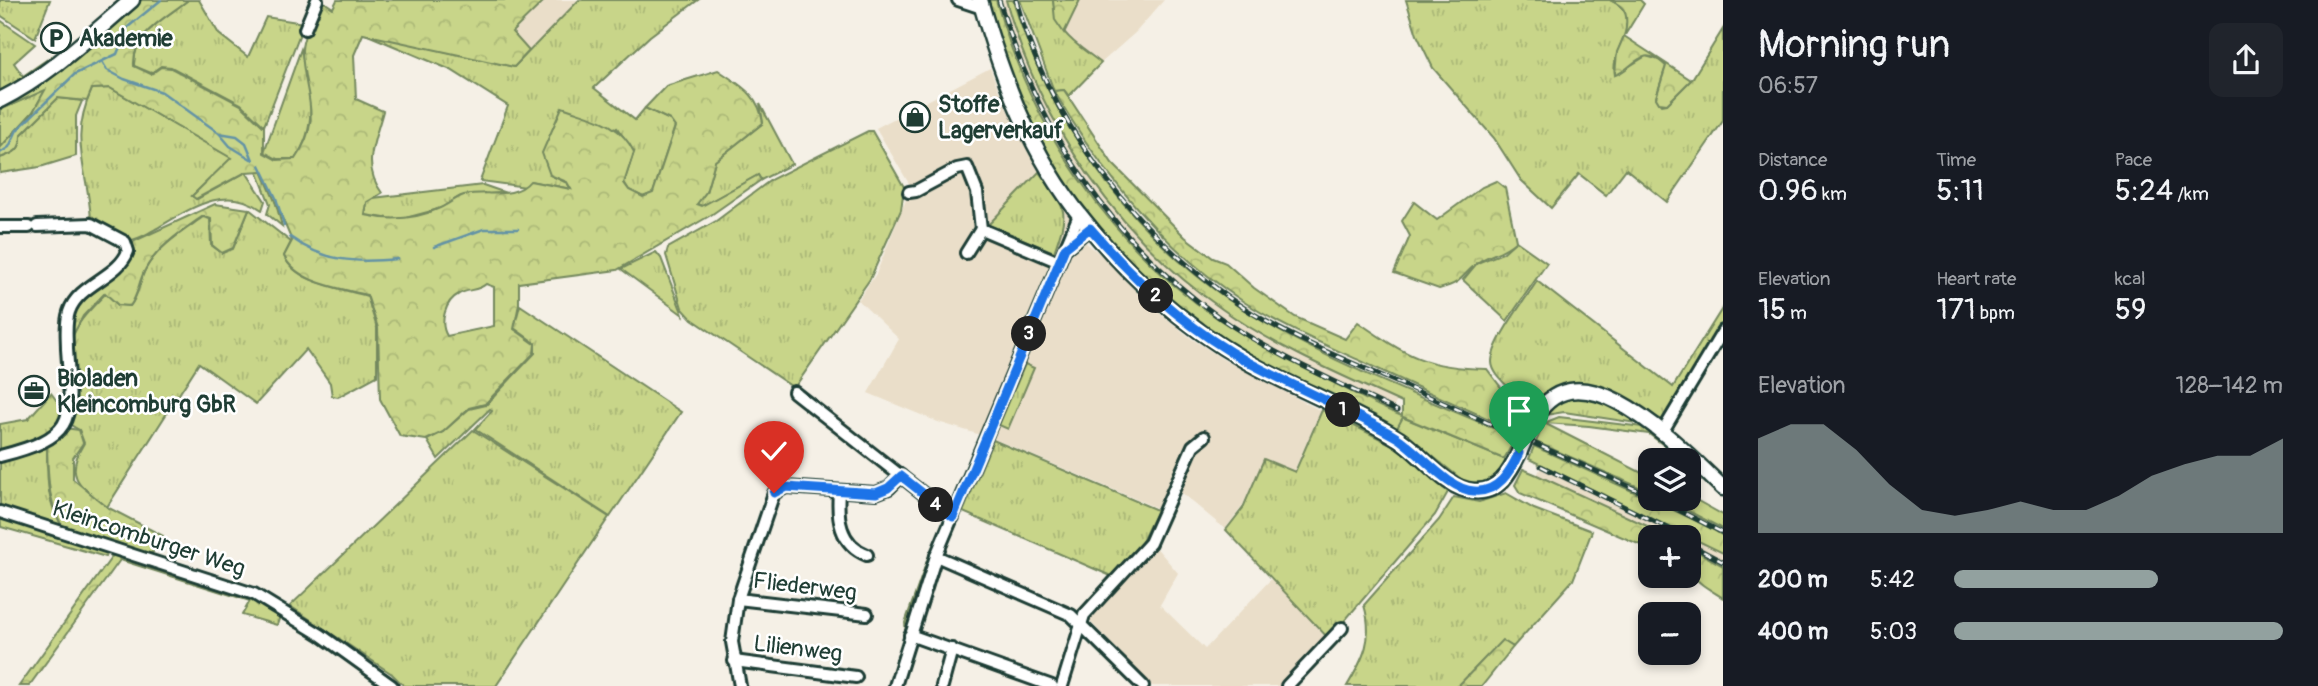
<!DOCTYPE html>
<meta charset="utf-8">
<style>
:root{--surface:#171b24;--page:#20242c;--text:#f1f3f6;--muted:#9ea1a6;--accent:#92a19f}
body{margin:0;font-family:Pangolin,sans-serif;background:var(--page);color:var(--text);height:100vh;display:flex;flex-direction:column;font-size:26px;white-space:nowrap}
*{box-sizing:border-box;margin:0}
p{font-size:23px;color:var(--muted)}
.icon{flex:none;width:38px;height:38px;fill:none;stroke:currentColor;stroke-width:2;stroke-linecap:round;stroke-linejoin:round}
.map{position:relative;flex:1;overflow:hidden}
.drawer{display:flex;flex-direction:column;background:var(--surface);width:595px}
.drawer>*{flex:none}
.fabs{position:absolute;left:1638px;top:448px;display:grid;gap:14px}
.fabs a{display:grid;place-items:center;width:63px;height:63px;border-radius:14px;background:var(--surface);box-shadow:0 4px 10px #0003;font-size:35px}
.pin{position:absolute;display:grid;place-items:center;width:60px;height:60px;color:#fff;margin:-72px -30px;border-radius:50% 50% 50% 0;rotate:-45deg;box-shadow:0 0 7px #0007}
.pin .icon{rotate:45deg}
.km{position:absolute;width:35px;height:35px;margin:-18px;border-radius:50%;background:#222;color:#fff;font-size:19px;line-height:35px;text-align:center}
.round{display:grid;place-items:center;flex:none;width:74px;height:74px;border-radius:14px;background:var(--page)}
.head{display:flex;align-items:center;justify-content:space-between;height:119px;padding:0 35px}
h1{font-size:38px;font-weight:600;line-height:52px}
.metrics{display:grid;grid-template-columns:repeat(3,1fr);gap:10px;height:119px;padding:7px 35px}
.metrics div{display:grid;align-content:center}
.metrics b{font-size:30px;font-weight:600}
.metrics small{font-size:19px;font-weight:400}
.metrics p{font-size:19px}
.chart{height:196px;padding:14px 35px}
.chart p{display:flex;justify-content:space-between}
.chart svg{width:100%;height:126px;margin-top:7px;fill:var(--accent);opacity:.7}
ul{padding:0 35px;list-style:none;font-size:23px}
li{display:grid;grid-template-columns:112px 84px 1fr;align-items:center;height:52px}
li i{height:18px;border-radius:9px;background:var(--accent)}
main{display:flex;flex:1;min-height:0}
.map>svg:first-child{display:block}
</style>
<main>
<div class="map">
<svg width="1723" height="686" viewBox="0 0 1723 686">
<defs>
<pattern id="grass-tufts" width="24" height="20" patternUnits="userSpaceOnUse" patternTransform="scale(1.75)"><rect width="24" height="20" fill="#c8d589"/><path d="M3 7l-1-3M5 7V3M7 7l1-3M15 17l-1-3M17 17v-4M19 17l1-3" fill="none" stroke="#abb877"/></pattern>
<pattern id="forest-crowns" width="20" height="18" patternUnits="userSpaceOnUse" patternTransform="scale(1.75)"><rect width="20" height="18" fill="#c8d589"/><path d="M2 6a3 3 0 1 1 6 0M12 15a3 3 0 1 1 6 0" fill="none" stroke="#abb877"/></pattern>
</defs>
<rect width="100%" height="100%" fill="#f5f0e6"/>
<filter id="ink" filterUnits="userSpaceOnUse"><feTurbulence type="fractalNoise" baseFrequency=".0143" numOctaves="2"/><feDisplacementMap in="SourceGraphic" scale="14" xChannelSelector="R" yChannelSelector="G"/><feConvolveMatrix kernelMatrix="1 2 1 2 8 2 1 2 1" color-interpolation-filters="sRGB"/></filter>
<g filter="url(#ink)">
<g fill="#eadec9">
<polygon points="545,0 579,0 529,51 512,32"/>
<polygon points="996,0 1006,0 1015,32 1049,111 1090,177 1143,241 1178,275 1222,309 1258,332 1397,401 1391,411 1291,361 1218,318 1171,281 1137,248 1081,183 1040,115 1006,34"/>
<polygon points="1080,0 1164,0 1136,32 1101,63 1064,33"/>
<polygon points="990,68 1002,99 1036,167 1071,218 1080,238 1105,258 1164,317 1192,339 1224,360 1321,411 1294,471 1264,458 1242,507 1225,529 1178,490 1157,508 994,439 938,422 868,393 899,339 858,300 876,274 911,187 876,128"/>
<polygon points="1542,465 1723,553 1723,566 1689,547 1689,537 1671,537 1537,475"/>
<polygon points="1154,545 1178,573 1160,605 1205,649 1272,578 1328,640 1286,686 1152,686 1086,617"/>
</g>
<g fill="url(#grass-tufts)" stroke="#74895e" stroke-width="2">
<polygon points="0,0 50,0 35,38 0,15"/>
<path d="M188,0H199L219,34L248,57L266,17L304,23L264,126L241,104L171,67L161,66L151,73L134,66C133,32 166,18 188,0Z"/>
<polygon points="579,0 698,0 650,36 594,88 635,120 645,108 670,120 675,126 653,193 643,197 629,190 624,182 634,152 617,128 550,175 567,183 571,189 531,181 526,187 480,181 508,106 451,70 363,33 514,67"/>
<path d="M1020,0H1053C1056,35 1076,43 1101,63L1069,96L1064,90L1054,91Z"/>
<path d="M1406,0H1610C1649,18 1609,46 1615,75L1646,56L1659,60L1666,66L1656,97L1662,105L1667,104L1692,79L1723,29V121L1667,202L1626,169L1606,195L1579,174L1551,208L1521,180L1494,138L1433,68L1417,35Z"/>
<polygon points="0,20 35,44 14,63 23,76 52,56 55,59 0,91"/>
<path d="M301,49C309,88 320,124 295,159H277L264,152Z"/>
<path d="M110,88L232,158L192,196L197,199L246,172L265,201L262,210C225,182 187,211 154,230C146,234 138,240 129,240C118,240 101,226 91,220C88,167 68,142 92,89Z"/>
<polygon points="46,89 33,112 0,148 0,110"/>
<path d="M58,98L82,101L76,116V156L40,167L0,173V158C14,153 21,151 21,135Z"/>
<polygon points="760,104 792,164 761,180 758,175 702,206 696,204 706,192 715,161 763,123"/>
<polygon points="868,131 872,131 904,187 901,210 870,279 794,388 692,319 682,308 666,255 668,248 716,221 772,179"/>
<polygon points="257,171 262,171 272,189 282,226 267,214 270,204"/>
<path d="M1039,172C1066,210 1070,207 1054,252L988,225Z"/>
<polygon points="483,185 506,193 461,196 439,209 398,220 365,215 367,202 373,198"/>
<path d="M249,209L291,242L284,256C296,283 340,288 367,296L377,328V376L338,397L332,396L330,383L306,349L256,404L199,363L107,507C80,486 63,477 84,443L79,430L69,424C85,396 62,368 70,342C76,322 92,308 106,293L118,305L130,306C139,295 139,283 145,270C157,247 182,232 203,217L210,219L211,245L222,253L233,249Z"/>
<polygon points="1516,241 1547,263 1507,321 1463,280 1477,263 1503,253"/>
<polygon points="656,252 661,258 683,315 621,269"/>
<path d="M1537,281L1673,387L1723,307V323L1662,420C1621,400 1574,359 1536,407C1526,405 1517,396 1510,389C1503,382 1492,372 1492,362C1492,341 1526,299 1537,281Z"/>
<polygon points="520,305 681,412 610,517 475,429 492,411 490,409 438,459 427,440 443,432 469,409 486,405 535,353 535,343 514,328"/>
<polygon points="1025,364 1034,368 1008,429 999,425"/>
<path d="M51,393L65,412C53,440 27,443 0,452V424L28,419Z"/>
<polygon points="1570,394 1600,399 1643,424 1564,412 1546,415 1550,405"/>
<polygon points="1322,410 1397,447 1448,492 1435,515 1329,639 1226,530 1243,508 1264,459 1295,472"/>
<polygon points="1402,417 1504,459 1508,462 1489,482 1466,483 1416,443 1395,432"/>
<polygon points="1559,417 1643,427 1659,436 1683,460 1649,434 1589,426 1544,423"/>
<polygon points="473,430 609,517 496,686 404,686 392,674 290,606"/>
<polygon points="993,440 1157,510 1138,550 1111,576 963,512"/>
<path d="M47,448C47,479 46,504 65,530L0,511V458Z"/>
<path d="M1506,493L1534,509L1592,531L1573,580L1513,647L1502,641L1458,686H1347C1364,658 1374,638 1364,605L1439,520L1454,497L1479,502Z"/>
<polygon points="0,516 109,549 106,557 1,527"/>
<polygon points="116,551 241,592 280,616 277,625 242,615 250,601 120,560"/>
<polygon points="928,558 931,559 906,634 905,623"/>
</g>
<g fill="url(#forest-crowns)" stroke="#74895e" stroke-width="2" fill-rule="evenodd">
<path d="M141,0H188C166,18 132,33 134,66L151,74L161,67L171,68L241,105L264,127V153L277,160L295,159C325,116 303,95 302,50C302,36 315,14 321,0L333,8L337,0H545L512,32L529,51L514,67L363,34L354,55L356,99L383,111C375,142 361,165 382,193L367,202L365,215C390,221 416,219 440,208C448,205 455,198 464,195C485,190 515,200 530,181L571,189L567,182L550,175L542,153L562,107C592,118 619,121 634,152L624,183L629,190L643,197L653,193L675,127L670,120L645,108L666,86L718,70C741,86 759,94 763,123L715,161L706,192L697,204L702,206L758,175L761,180L711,215L617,270L519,283V304L514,329L535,344L534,353L485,404L469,408L443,432L426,440L400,436L380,399L378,328L367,295C341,288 296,283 284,256L292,241L262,171L246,172L196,199L192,196L231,158L110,88L92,89L87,101L58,98L21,135C21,151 14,153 0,158V148L33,112L45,90L0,110V105L89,43ZM486,284L494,287V326L447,336C439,323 445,301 459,294C468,289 478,291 486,284Z"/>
<path d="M984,0H996C1031,127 1109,245 1220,320C1255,343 1293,362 1331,381C1354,393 1378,407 1402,416V403C1341,375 1277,348 1222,309C1118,237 1039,123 1006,0H1013C1048,119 1127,229 1229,300C1313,357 1423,397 1516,438L1504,459L1403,417L1395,432C1342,405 1285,380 1234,350C1140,293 1059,197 1016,96C1003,65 995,32 984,0Z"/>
<polygon points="1053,0 1080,0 1064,33 1055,20"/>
<path d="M1610,0H1640L1644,4L1625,35C1628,16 1628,8 1610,0Z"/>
<path d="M1624,36L1691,80L1667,104L1659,103L1656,98L1666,66C1641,42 1634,69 1615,75L1617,52Z"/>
<path d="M1064,90L1112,163L1185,237L1213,258L1226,263L1254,288L1295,317L1345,339L1358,322C1407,356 1426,368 1487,369L1506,394L1527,412L1518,432C1466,409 1414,386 1363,362C1323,344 1281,326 1244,302C1163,249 1102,174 1054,91Z"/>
<path d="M1496,181L1505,188L1516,241C1501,255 1487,254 1476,264C1459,278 1464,282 1439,289L1394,273L1410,236L1402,221L1414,202L1437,220L1482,187Z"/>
<path d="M215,204L249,209L233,248L222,253L212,245L211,219L203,216C182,231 157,247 145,270C138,282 139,294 130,306L118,305L105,293L83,316L69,343L72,311L81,298L125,261L128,244Z"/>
<polygon points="1544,423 1650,477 1650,492 1536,442"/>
<path d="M65,428L79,430L83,443L73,458V479L107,507L163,536L153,552L147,555L65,531C47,502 48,477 47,444Z"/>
<polygon points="1534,446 1706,525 1723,536 1723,553 1529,459"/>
<polygon points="1523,469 1537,475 1671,537 1650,537 1650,549 1520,493 1515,485"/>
<polygon points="1689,496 1723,515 1723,529 1665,499 1689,499"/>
<path d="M1689,547L1723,566V598C1696,581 1689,580 1689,547Z"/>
<polygon points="116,551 120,560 29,686 19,686"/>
<polygon points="1502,640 1513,647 1482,686 1458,686"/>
</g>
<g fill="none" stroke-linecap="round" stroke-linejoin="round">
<g stroke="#6493a6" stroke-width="2.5">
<polyline points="103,63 107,70 124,79 162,92 219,133 237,136 246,143 253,160"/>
<polyline points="219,133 230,146 251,159"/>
<polyline points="0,153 9,147 17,130 75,74 117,54 128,27 161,0"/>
<polyline points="260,165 276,198 284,225"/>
<path d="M290,237C324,262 356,263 397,259"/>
<polyline points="434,247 484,229 518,229"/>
</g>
<g stroke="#1f3d34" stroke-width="16">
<g id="minor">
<polyline points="958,0 982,8"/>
<polyline points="305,29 317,0"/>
<polyline points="909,192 916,191 957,169 967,167 977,192 981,229 1059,262"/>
<polyline points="0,227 29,227"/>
<polyline points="1067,247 1090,228"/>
<polyline points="966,253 981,229"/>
<polyline points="794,392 953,517"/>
<polyline points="1663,431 1723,331"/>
<path d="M0,456C78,436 72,421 67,349C67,336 65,324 69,312C78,284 119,277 128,251L125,242L91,224L37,226"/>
<path d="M839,492C837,517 839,544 867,555"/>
<polyline points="0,512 254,594 321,635 392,686"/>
<polyline points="936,556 1071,615 1143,686"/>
<polyline points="738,599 867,614"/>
<polyline points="910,635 1052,686"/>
<polyline points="734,661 856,677"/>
<polyline points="740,686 732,642 738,599 774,493 786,487 876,493 889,488 901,476"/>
<polyline points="895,686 936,556 1079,215"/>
<polyline points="942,686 952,649"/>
<polyline points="1062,686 1084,615 1150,543 1193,446 1204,437"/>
<polyline points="1287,686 1342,628"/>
</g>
</g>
<g stroke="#1f3d34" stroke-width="19">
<g id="major">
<path d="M980,0C1002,78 1031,155 1083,219C1127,275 1184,326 1246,361C1295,389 1349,408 1397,438C1421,452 1445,490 1474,491C1499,493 1510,472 1519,453"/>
<path d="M0,100C50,75 90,36 132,0"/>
<path d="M1532,423C1577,334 1683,451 1723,488"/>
</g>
</g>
<use href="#minor" stroke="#fff" stroke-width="10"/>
<use href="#major" stroke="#fff" stroke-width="14"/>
<g stroke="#1f3d34" stroke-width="5">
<g id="rail">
<path d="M999,0C1037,127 1109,239 1219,317C1273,355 1337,382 1397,411"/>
<path d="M1016,0C1047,118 1130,226 1228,297C1281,335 1344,359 1403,385C1486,422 1568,458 1650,496"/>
<polyline points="1541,466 1686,537"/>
<polyline points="1657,499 1723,533"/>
<polyline points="1689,544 1723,562"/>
</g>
</g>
<use href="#rail" stroke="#fff" stroke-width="2.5" stroke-dasharray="8" stroke-linecap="butt"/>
<g stroke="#1f3d34" stroke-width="19" stroke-linecap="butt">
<polyline id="major-bridge" points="1519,453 1532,423"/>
</g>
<use href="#major-bridge" stroke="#fff" stroke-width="14"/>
</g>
</g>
<g fill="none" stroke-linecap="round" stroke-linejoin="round" filter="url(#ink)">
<g stroke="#fff" stroke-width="14">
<path id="route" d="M774,493L786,487L876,493L888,488L901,476L953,517L1065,248L1090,228C1134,280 1188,329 1248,362C1296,388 1349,409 1396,437C1419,451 1448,490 1474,491C1498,493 1510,472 1519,453"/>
</g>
<use href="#route" stroke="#1a73e8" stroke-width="9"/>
</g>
<defs>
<g id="parking-ring" transform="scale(1.575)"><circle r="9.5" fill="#fff" stroke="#1f3d34" stroke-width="1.5"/><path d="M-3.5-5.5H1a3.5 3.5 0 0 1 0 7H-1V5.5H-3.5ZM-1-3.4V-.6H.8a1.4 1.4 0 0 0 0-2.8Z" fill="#1f3d34"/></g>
<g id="shop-ring" transform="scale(1.575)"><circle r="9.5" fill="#fff" stroke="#1f3d34" stroke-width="1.5"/><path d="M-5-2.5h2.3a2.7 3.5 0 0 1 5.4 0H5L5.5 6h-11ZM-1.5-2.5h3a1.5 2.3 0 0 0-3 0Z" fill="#1f3d34"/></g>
<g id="office-ring" transform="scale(1.575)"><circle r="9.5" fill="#fff" stroke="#1f3d34" stroke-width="1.5"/><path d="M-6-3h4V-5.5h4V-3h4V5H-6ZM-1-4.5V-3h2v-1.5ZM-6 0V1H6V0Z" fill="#1f3d34"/></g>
</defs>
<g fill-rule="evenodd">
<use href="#parking-ring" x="56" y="38"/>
<use href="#shop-ring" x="915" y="117"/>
<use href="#office-ring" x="34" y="391"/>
</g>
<g text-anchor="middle" stroke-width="5" stroke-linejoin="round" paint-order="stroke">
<g font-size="23" font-weight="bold" fill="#1f3d34" stroke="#fff" text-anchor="start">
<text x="79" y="46">Akademie</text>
<text x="938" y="112">Stoffe<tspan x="938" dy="26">Lagerverkauf</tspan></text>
<text x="57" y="386">Bioladen<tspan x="57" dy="26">Kleincomburg GbR</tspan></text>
</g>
<g font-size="23" fill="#1f3d34" stroke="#fff">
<text transform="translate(149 538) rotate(18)" y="8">Kleincomburger Weg</text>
<text transform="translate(805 586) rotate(7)" y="8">Fliederweg</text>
<text transform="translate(798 648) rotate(7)" y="8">Lilienweg</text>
</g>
</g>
</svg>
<div class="fabs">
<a><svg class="icon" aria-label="layers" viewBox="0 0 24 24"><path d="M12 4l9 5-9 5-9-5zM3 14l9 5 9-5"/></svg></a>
<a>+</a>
<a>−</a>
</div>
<div class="pin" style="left:1519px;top:453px;background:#1e9e55"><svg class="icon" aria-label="arrive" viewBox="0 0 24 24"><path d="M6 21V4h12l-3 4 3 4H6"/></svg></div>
<div class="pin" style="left:774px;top:493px;background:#d93025"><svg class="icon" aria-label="check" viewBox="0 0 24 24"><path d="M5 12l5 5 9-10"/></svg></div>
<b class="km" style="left:1343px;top:410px">1</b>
<b class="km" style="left:1156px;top:296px">2</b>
<b class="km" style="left:1029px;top:334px">3</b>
<b class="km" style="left:936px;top:505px">4</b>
</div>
<section class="drawer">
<div class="head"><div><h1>Morning run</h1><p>06:57</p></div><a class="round"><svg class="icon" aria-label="share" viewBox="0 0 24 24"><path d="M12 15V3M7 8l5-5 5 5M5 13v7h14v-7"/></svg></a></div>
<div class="metrics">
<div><p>Distance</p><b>0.96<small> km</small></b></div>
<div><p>Time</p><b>5:11</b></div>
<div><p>Pace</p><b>5:24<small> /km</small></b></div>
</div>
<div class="metrics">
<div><p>Elevation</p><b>15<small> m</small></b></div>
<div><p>Heart rate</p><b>171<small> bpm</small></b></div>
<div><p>kcal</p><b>59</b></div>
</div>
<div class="chart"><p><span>Elevation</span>128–142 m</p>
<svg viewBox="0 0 160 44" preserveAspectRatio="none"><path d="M0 44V11L10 6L20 6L30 15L40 27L50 36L60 38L70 36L80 33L90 36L100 36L110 31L120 24L130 20L140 17L150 17L160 11V44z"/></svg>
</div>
<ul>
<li><b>200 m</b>5:42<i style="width:62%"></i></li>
<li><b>400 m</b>5:03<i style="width:100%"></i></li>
</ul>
</section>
</main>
